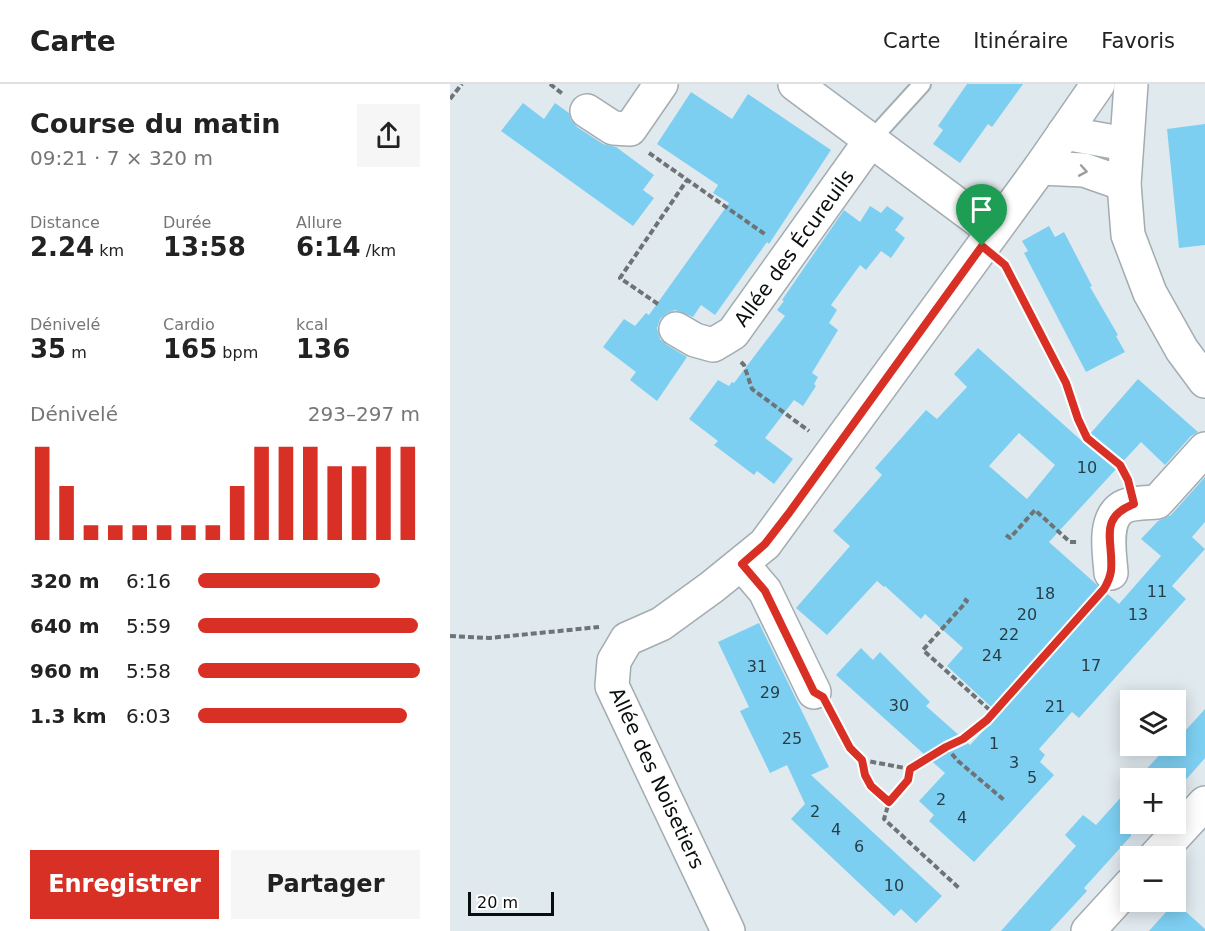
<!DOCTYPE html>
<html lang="fr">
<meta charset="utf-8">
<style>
:root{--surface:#fff;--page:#f6f6f6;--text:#222;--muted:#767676;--line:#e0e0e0;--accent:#d93025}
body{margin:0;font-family:"DejaVu Sans",sans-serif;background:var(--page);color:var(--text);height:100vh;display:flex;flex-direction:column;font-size:22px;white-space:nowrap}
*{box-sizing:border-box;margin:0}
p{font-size:20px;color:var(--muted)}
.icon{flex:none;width:33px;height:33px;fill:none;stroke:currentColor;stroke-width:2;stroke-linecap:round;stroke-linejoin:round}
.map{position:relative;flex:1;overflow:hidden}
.drawer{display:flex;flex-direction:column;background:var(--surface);width:450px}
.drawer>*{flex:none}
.tools{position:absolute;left:670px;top:606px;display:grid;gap:12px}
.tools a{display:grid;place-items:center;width:66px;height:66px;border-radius:0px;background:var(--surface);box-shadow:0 3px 15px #0003;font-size:30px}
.scale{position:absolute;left:18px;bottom:15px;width:86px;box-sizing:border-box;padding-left:6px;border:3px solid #0a0d0e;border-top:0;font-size:16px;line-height:21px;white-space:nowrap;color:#0a0d0e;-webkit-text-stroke:4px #fff;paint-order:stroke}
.pin{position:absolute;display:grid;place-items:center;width:51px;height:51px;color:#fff;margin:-62px -26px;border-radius:50% 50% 50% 0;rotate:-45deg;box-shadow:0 0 6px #0007}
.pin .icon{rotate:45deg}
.round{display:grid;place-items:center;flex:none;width:63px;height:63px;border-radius:0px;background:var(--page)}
.headline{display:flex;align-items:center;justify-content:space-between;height:102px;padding:0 30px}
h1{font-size:27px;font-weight:700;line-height:45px}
.figures{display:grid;grid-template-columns:repeat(3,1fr);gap:9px;height:102px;padding:6px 30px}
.figures div{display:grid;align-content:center}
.figures b{font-size:26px;font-weight:700}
.figures small{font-size:16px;font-weight:400}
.figures p{font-size:16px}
.chart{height:168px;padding:12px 30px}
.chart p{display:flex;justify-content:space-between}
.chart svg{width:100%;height:108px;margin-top:6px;stroke:var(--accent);stroke-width:6}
.primary-button{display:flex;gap:12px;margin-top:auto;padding:12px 30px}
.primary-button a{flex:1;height:69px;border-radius:0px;background:var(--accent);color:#fff;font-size:24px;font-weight:700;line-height:69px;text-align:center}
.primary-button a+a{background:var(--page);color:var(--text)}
ul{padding:0 30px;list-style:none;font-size:20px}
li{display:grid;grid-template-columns:96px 72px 1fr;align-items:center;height:45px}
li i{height:15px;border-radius:8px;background:var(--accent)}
header{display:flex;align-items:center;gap:36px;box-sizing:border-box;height:84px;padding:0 30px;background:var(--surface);border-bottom:2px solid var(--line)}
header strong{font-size:28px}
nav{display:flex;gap:33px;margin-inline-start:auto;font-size:21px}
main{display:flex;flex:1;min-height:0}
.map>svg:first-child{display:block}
</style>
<header>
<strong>Carte</strong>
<nav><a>Carte</a><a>Itinéraire</a><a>Favoris</a></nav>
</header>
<main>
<section class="drawer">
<div class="headline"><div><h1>Course du matin</h1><p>09:21 · 7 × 320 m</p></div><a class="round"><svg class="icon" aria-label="share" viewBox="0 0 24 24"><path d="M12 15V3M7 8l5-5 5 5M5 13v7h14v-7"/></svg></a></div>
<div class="figures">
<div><p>Distance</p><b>2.24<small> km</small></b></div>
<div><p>Durée</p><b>13:58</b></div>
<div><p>Allure</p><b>6:14<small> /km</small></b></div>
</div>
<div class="figures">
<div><p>Dénivelé</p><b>35<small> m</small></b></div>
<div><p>Cardio</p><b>165<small> bpm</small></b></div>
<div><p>kcal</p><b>136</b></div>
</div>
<div class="chart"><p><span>Dénivelé</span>293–297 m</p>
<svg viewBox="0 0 160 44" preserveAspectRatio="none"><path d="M5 44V6M15 44V22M25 44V38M35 44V38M45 44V38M55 44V38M65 44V38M75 44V38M85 44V22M95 44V6M105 44V6M115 44V6M125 44V14M135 44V14M145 44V6M155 44V6"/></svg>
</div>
<ul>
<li><b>320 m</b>6:16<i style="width:82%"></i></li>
<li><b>640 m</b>5:59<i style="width:99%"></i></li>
<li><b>960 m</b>5:58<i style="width:100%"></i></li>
<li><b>1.3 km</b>6:03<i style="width:94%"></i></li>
</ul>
<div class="primary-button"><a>Enregistrer</a><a>Partager</a></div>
</section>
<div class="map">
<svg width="755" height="847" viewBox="0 0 755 847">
<rect width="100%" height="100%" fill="#e0e9ee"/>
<g fill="#7dcff2" fill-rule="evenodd">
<polygon points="517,0 573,0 542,43 538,40 510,79 483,60 493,46 488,42"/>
<polygon points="241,8 282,35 298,10 381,66 319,160 317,158 265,231 251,221 243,233 225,226 217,229 210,235 207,244 210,255 217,261 237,273 207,317 180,296 186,288 153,263 174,235 185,242 196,229 199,231 279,119 263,109 268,101 207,60"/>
<polygon points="73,19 94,35 105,19 119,29 121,36 127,43 153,60 166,63 204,91 193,106 204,114 183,142 51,47"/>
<polygon points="755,40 755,161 729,164 717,45"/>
<polygon points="420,122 431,129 437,122 454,134 445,146 455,154 441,174 431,167 416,186 410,181 381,221 387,226 379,239 388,246 362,289 368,293 364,300 366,302 353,322 344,316 315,354 343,375 324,400 307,387 304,391 264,361 268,357 239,335 268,296 279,302 282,298 284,299 312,262 335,232 327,226 334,217 332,216 394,126 410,138"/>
<polygon points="599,142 605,153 614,148 642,202 640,203 668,251 666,252 675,268 636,288 574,169 578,167 572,157"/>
<path d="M528,264L633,358L688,295L748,348L741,352L715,381L691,358L599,458L646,500L669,520L711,472L691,455L708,437L721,431L755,393V438L742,453L755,465L722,502L736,515L629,634L622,628L589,665L595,671L590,678L604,691L524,778L479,737L484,731L469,717L495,689L386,591L411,564L423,576L430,568L480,618L476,622L520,661L549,630L497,582L513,564L475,530L471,535L435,502L434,503L427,497L377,551L346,524L400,462L383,447L432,391L425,384L476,326L487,335L517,303L504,290ZM569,349L605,381L577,415L539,382Z"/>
<polygon points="309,539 379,683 361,691 492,812 466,839 451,825 444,832 341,735 355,720 337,681 320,689 290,627 299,623 268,558"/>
<polygon points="755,625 755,674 726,707 726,694 688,694 718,662 726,662 726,652 733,644 736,646"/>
<polygon points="681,702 681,752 634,804 637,807 600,847 551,847 626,762 615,751 633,731 646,741"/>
<polygon points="725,818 755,845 755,847 699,847"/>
</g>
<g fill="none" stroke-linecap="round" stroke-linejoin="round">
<g stroke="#a3acb1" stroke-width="20">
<polyline id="lane" points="421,56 472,0"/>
</g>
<g stroke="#a3acb1" stroke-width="36">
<g id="street">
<polyline points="345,0 543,147"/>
<polyline points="681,0 674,100 678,151 700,209 732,266 755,297"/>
<polyline points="137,27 163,44 180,45 211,0"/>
<polyline points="614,49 676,60"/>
<polyline points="590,84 634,86 674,100"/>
<polyline points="226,245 245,256 263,261 283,249 421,56"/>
<polyline points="292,480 315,507 364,608"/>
<path d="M661,489C660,471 653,439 670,425C679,418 696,419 707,418L755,365"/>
<polyline points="706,772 755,719"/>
<polyline points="278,847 162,602 164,577 177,555 211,540 262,503 315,460 590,84 648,0"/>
<polyline points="638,847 681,800"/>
</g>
</g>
<g stroke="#6e7376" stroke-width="4" stroke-dasharray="6 3" stroke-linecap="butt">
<polyline points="100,0 114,11"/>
<polyline points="0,15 12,0"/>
<polyline points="199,69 316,151"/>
<polyline points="555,182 616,299 637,354 670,382 675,390"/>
<polyline points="208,220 170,194 237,96"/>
<polyline points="291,278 294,281 302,305 359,347"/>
<polyline points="556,451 560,454 585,426 620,458 628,458"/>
<polyline points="514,515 517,517 473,566 543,629"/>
<polyline points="0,552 39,554 149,543"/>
<polyline points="382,631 400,664 412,676 460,685 496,663 513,655 537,636 646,514"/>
<polyline points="496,663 508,677 554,716"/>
<path d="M412,676C417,698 423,704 439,718"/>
<polyline points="460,685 458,696 439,718 434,735 509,804"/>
</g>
<use href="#lane" stroke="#fff" stroke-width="16"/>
<use href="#street" stroke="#fff" stroke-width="33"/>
</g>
<defs><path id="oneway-chevron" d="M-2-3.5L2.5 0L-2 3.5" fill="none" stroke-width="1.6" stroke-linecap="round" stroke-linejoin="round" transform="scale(1.5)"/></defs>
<use stroke="#9d9e9f" href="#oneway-chevron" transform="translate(633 87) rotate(10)"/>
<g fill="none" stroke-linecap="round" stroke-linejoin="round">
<g stroke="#fff" stroke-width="12">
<path id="route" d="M532,162L555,181L616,299L628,335L637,354L670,381L678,396L684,420C647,434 664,457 661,487C660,493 657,500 654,505L537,636L513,655L496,663L460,685L458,696L439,718L421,702L415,691L412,676L400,664L373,613L364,608L315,507L292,480L315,460L339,429Z"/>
</g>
<use href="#route" stroke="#d93025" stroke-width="8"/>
</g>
<g text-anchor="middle" stroke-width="6" stroke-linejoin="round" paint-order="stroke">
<g font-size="16" fill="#273e47">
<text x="637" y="389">10</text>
<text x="707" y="513">11</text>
<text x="595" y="515">18</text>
<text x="577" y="536">20</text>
<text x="688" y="536">13</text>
<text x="559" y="556">22</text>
<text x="542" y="577">24</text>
<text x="641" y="587">17</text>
<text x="307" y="588">31</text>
<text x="320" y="614">29</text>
<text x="449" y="627">30</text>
<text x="605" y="628">21</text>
<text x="342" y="660">25</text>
<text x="544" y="665">1</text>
<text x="564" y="684">3</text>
<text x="582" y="699">5</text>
<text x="491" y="721">2</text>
<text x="365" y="733">2</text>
<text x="512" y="739">4</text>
<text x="386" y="751">4</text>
<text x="409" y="768">6</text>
<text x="444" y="807">10</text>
</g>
<g font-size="20" fill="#0a0d0e" stroke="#fff">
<text transform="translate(344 164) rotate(-54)" y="7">Allée des Écureuils</text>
<text transform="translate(207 694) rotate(65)" y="7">Allée des Noisetiers</text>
</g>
</g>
</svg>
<div class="tools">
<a><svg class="icon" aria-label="layers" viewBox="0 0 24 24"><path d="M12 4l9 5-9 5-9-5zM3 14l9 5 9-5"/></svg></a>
<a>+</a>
<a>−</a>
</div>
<div class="scale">20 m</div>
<div class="pin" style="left:532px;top:162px;background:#1e9e55"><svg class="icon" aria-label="arrive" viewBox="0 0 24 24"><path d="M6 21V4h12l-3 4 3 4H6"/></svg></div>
</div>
</main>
